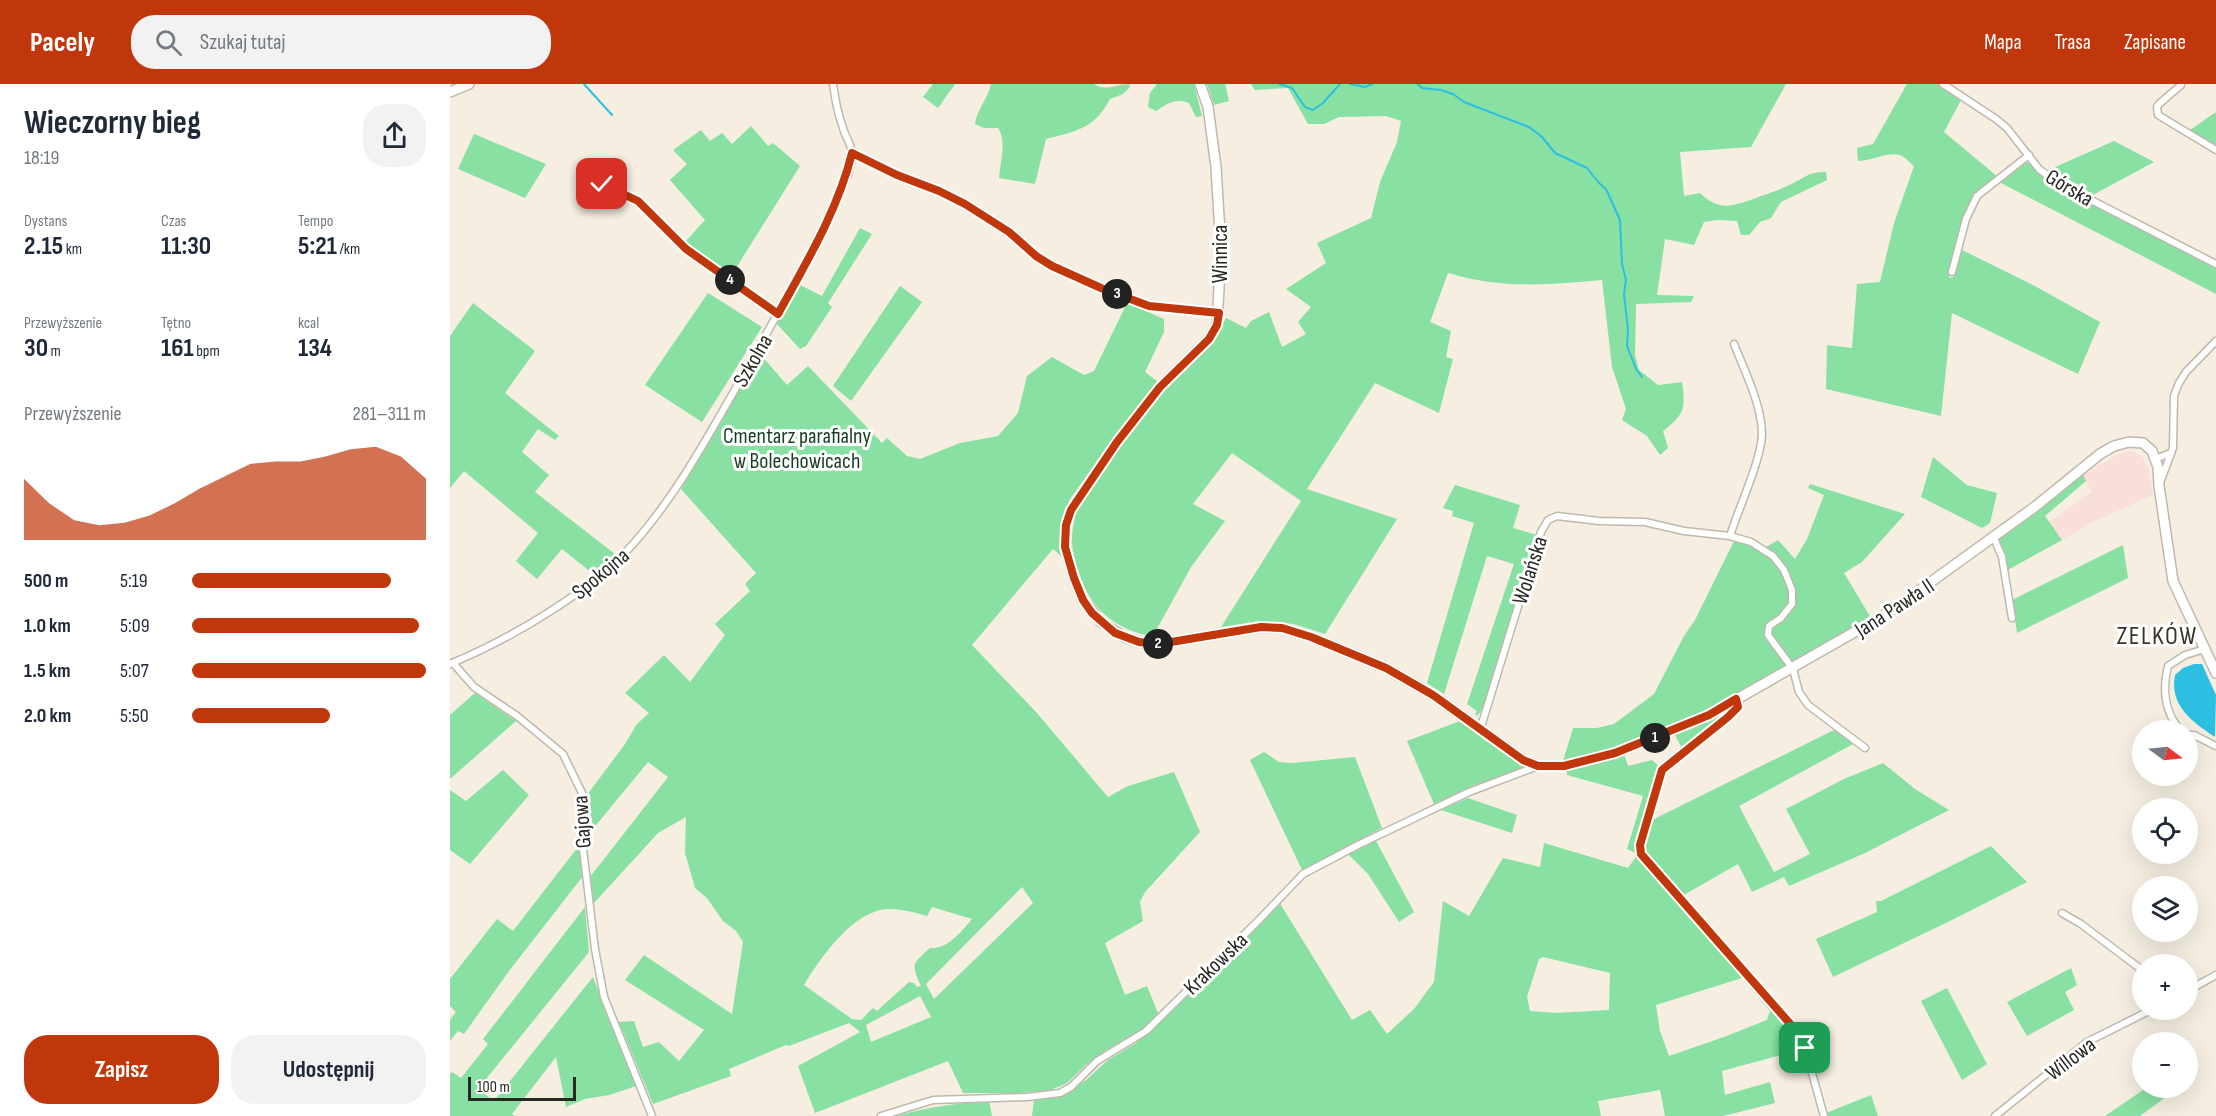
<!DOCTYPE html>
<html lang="pl">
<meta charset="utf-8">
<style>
:root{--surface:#fff;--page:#f2f2f3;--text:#1f2937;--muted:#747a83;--accent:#c0370b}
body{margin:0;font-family:"Sofia Sans Condensed",sans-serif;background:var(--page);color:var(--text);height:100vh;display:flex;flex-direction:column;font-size:22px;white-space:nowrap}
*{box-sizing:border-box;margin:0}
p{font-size:20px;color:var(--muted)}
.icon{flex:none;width:33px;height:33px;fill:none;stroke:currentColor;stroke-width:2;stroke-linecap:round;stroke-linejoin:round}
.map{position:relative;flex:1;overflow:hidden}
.sheet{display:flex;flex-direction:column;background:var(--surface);width:450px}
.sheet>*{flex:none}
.needle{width:39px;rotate:105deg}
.fabs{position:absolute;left:1682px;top:636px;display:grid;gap:12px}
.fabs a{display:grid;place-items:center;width:66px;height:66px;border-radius:50%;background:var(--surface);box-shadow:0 6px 24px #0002;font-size:30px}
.scale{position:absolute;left:18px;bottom:15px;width:108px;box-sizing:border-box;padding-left:6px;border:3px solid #292722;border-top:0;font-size:16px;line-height:21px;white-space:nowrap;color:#292722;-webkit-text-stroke:4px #fff;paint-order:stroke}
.pin{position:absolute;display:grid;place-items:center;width:51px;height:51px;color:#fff;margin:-26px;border-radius:12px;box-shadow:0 3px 9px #0006}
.km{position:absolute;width:30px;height:30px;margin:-15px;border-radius:50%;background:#222;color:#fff;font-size:16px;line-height:30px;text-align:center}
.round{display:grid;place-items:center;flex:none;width:63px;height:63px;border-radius:24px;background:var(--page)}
.overview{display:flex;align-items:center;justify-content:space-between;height:102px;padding:0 24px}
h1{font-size:33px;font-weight:700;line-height:45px}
.figures{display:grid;grid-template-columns:repeat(3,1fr);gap:9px;height:102px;padding:6px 24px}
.figures div{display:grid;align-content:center}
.figures b{font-size:26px;font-weight:700}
.figures small{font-size:16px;font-weight:400}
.figures p{font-size:16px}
.chart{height:168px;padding:12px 24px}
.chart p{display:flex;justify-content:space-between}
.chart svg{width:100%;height:108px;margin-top:6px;fill:var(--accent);opacity:.7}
.action{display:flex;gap:12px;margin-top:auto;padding:12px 24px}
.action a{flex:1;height:69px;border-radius:24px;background:var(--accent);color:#fff;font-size:24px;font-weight:700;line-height:69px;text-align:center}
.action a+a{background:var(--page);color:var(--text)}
ul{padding:0 24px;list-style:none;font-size:20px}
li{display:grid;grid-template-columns:96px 72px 1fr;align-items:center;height:45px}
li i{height:15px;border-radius:8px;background:var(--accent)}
header{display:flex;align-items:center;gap:36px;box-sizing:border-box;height:84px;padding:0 30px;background:var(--accent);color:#fff}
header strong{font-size:28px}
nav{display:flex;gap:33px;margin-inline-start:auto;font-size:21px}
.search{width:420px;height:54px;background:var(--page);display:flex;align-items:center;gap:15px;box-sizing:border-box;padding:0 21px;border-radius:24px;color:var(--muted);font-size:22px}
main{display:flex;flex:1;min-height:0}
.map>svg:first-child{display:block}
</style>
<header>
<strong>Pacely</strong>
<div class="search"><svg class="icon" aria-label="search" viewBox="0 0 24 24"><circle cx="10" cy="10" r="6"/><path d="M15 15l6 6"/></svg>Szukaj tutaj</div>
<nav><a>Mapa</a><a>Trasa</a><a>Zapisane</a></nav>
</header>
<main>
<section class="sheet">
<div class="overview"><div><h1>Wieczorny bieg</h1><p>18:19</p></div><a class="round"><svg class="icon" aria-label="share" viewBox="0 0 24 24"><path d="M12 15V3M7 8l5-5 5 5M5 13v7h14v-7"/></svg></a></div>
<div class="figures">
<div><p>Dystans</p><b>2.15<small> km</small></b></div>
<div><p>Czas</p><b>11:30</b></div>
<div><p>Tempo</p><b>5:21<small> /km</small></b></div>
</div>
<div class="figures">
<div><p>Przewyższenie</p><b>30<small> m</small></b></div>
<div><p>Tętno</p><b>161<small> bpm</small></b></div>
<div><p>kcal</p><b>134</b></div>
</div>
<div class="chart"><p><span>Przewyższenie</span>281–311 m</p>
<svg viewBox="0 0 160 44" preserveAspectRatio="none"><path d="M0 44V19L10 29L20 36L30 38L40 37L50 34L60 29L70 23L80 18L90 13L100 12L110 12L120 10L130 7L140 6L150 10L160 19V44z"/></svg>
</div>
<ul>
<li><b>500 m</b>5:19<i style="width:85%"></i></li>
<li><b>1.0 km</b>5:09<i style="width:97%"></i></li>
<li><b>1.5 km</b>5:07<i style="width:100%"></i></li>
<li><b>2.0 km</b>5:50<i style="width:59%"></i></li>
</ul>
<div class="action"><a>Zapisz</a><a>Udostępnij</a></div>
</section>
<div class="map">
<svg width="1766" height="1032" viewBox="0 0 1766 1032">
<rect width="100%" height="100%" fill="#f5eee1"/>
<polygon fill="#f9ded9" points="1680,367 1692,372 1698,384 1703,411 1643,438 1612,456 1599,438 1642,408 1633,391 1669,370"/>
<g fill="#88e0a3" fill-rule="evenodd">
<polygon points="483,0 505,0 488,24 473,13"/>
<path d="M541,0H644C656,8 666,0 679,0L680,3L673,10L660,15C644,45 627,47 596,55L585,100L549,94C550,80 557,56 548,44H534L525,40C527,25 538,15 541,0Z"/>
<path d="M707,0H744L752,32L746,33L739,19C725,14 718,19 706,27L698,23L700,9Z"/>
<polygon points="757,0 775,0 779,17 764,21"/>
<path d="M801,0H1336L1301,63L1230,68L1234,112L1250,109C1269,128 1283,122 1306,114C1316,110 1327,107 1337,102C1354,95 1356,88 1376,88L1377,96L1331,118L1321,134L1310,138L1299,151H1291L1287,137L1267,136L1254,138L1244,161L1215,155L1207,211L1244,212L1241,218L1186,220L1185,271L1189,286L1208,301L1232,298C1236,324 1234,331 1213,347L1218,364L1210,371L1197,352L1172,336L1176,325L1162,283L1152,196C1098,201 1051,205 998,189L980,238L1001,247L996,273L1003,275L989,329L925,299L857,405L947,435L875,550L844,540L810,537L771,543L851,417L782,369L743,420L775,437L741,483L703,552C675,549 647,531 635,504C627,484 619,465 623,443C628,410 658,379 677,353C686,340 695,325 706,312C729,285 759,266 776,234L796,244L801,237L819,228L832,263L856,250L848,238L861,223L836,205L876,179L867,159L921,134L930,98L947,58L951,37L936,32L889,33L874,40H858L838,4L805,6Z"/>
<path d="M1457,0H1489L1511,16L1494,48L1548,93L1523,114L1508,157L1499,194L1504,193L1512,166L1581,200L1650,238L1628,290L1502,229L1491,332L1376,305L1377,261L1402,264L1407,200L1430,198L1444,139L1464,82C1460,79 1456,74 1452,72C1441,66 1421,77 1408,77L1407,64L1423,60Z"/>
<polygon points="1766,28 1766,61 1740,46"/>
<polygon points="301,42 318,62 323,59 350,82 281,192 234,159 255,136 220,96 237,80 223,66 251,46 260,57 272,49 282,60"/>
<polygon points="24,50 96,80 75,114 8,85"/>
<polygon points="1664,57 1704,78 1641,112 1614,99 1596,87"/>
<polygon points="1574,79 1580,79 1590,90 1605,101 1766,183 1766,210 1549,98"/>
<polygon points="410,144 422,150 378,219 382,223 356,262 350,265 327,240 348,200 372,212"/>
<polygon points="450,202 472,218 401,317 383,302"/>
<polygon points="258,209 312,243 252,338 195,301"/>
<polygon points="23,219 85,267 55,309 109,352 105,356 88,345 72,368 99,391 85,408 165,470 142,489 112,465 87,495 66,477 88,449 14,387 0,404 0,252"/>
<path d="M677,219L714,235V248L695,288L708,298L700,311L647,377L620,415L611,440V472L603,465L522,561L586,628L658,713L678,702L724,688L750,748L695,808L690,818L693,837L655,859L675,911L697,902L708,929L695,944L656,966L637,980L617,999L601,1006L569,1009H513L498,977L365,1029L348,982L410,948L399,939L339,962L336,961L279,985L281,992L203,1020L169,938L184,937L193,963L209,958L229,977L254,946L175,896L194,871L282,930L293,858L286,847L273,837L257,814L245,804L235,769L236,733L208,749L144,819L140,793L218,693L198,678L138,751L137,711L175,660L187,640L199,629L175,609L214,571L240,598L275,551L265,540L300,507L295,500L306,489L231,405L310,270L337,301L358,282L432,359L437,354L457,372L470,375L510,359L548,352L568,329L577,292L602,273L634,291L644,287ZM572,803L583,819L484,915L476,900ZM482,823L522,835C512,847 497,866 480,864C462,880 461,880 471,902L467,903L464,899L459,898L427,927L423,924L411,936L402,935L354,901C368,877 398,835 427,827C443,822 462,828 477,832ZM470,912L481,933L421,958L416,941Z"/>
<polygon points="1483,373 1517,401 1547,409 1540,439 1532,444 1471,413"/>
<polygon points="1633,391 1636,397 1595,432 1612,456 1556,487 1549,455"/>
<polygon points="1360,400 1455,430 1412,478 1394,489 1421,534 1250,632 1144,670 1113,677 1123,644 1147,644 1164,640 1204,610 1234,552 1245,536 1286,453 1313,465 1328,456 1345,475 1357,455 1374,411 1358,404"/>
<polygon points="1005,401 1070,421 1063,444 1087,451 1032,626 1027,632 1025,630 1027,627 1017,620 1064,480 1037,472 994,610 977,599 1024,439 1002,432 1003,427 993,424"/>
<polygon points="1673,461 1678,494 1567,549 1562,516"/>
<polygon points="25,609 66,637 0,695 0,631"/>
<polygon points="1285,620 1286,623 1279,629 1233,666 1225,651 1246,643"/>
<polygon points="1013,636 1035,653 1035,656 1056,671 1057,669 1077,681 1075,684 1022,702 984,720 957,657"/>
<polygon points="1384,646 1403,660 1289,722 1324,788 1360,770 1336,725 1394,695 1433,679 1465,705 1499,726 1415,769 1339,802 1334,793 1302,808 1288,780 1232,812 1196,774 1191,763 1198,738"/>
<polygon points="814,668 829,678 842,679 905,673 932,744 852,786 800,676"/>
<path d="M1174,670L1178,682L1202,676L1211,684L1188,763L1345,951L1353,965L1272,987L1275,1011L1320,998L1325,1019L1273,1032H1215L1210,1006L1148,1017L1151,1032H582L584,1016L609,1013L636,996L658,976L686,959L829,818L902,936L920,926L937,950L964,925L984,898L993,817L1019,832L1053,774L1090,783L1094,759L1178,784L1188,770L1177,765L1193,712L1117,691V686ZM1093,873L1160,889L1159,926L1106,929L1080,927L1077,913L1089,875ZM1292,894L1320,927L1317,936L1274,953L1219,972L1210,947L1206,921Z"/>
<polygon points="53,686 79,711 20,780 0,766 0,706 16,717"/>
<polygon points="1018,714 1067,731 1062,749 991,726"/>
<polygon points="925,755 964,828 949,838 918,790 897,769"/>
<polygon points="131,759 133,792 59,887 14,950 8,947 0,957 0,936 6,928 0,922 0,895 47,835 63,847"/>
<polygon points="1541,762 1577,798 1498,838 1383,893 1366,855 1427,828 1426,817 1431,817"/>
<polygon points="135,823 139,868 28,1005 44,1017 143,893 186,1002 159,1011 135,1015 116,1023 106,973 62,1030 65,1032 0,1032 0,990 2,988 11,994 38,960 33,955"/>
<polygon points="1621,884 1627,901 1615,908 1624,926 1577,952 1557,918"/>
<polygon points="1497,904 1537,980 1512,996 1471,917"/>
<polygon points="1696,1004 1728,1004 1690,1032 1655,1032"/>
<polygon points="1421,1011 1428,1032 1377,1032 1376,1029"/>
<path d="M539,1017L542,1032H447C477,1023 508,1019 539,1017Z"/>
</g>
<path fill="#2cbfe2" d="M1744,580H1752L1766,611L1765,653C1742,638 1719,621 1725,591L1733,584Z"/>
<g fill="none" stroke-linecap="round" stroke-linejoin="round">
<g stroke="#2cbfe2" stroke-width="2">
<polyline points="134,0 162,31"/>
<polyline points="829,0 842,4 855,23 863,26 873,19 890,0"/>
<polyline points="900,0 915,3 922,0"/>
<polyline points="968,0 972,4 991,6 1003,10 1014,18 1079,43 1092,53 1105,69 1137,84 1149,99 1156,105 1170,136 1172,180 1176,196 1174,210 1178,246 1177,262 1186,285 1192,293"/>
</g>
<g stroke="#bfb8ac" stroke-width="9">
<g id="street">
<polyline points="1493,0 1546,35 1557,44 1589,85 1606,98 1766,180"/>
<polyline points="1731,1 1709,20 1707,23 1708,31 1766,66"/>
<polyline points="402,69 447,91 489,107 515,120 559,148 586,172 602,182 651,204 699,222 769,229"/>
<polyline points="152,100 188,117 236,165 328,230"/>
<polyline points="1502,188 1516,135 1527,112 1579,71"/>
<polyline points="1705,375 1721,369"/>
<polyline points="1710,399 1723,364 1724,312 1729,299 1736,288 1766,257"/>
<path d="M1280,452C1288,425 1312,375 1312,349C1311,319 1295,288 1284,260"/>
<polyline points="1543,452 1552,473 1562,534"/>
<polyline points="3,579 24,603 67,632 113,670 132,709 133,765 145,865 154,913 202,1032"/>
<path d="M0,580C60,555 141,508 184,459C222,416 251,365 279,316C312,258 345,201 374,141C383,123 403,89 402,69C402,62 395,52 393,44C388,30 385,15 383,0"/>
<polyline points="1286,615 1288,623 1278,633 1212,686 1190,761 1191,770 1342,942 1355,964 1374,1032"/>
<polyline points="1030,646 1091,448 1098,436 1107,432 1149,437 1195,438 1234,447 1280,452 1301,458 1323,472 1334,486 1342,506 1342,520 1331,534 1319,542 1318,551 1343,585 1349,608 1358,621 1415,664"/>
<path d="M1730,646C1714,627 1712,606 1718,582L1735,571L1755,565"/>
<polyline points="1737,651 1744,651 1766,662"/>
<polyline points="1612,829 1631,840 1692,886"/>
<polyline points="1737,907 1766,891"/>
<polyline points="431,1032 483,1016 577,1013 610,1009 621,1003 647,977 696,947 806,839 853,790 908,761 1019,708 1088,682"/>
<polyline points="1545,1032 1637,958 1701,926"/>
</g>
</g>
<g stroke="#bfb8ac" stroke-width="12">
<g id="secondary">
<polyline points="750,0 758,23 766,83 771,166 767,241 759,255 710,303 667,358 621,426 616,441 615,463 624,494 633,516 651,538 674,553 689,558 709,560 811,543 832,544 861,553 936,584 983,611 1073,676 1088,682 1114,682 1165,669 1259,631 1438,529 1586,422 1650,370 1664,362 1679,358 1693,359 1702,367 1708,383 1709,402 1723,497 1766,589"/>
<polyline points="0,8 19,0"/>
</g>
</g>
<use href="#street" stroke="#fff" stroke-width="6"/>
<use href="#secondary" stroke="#fff" stroke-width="9"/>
</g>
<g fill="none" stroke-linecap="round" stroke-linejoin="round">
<g stroke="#fff" stroke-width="12">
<path id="route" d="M152,100L188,117L236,165L328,230C356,179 388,126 402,69L447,91L489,107L515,120L559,148L586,172L602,182L651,204L699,222L769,229L767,241L759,255L710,303L667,358L621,426L616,441L615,463L624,494L633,516L642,529L665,549L689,558L709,560L811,543L832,544L861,553L936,584L983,611L1073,676L1088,682H1114L1165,669L1259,631L1286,615L1288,623L1278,633L1212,686L1190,761L1191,770L1342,942L1355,964"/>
</g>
<use href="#route" stroke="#c0370b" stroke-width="8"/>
</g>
<g text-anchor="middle" stroke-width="6" stroke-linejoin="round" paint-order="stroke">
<g font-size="22" fill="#292722" stroke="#fff">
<text transform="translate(1620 103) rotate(31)" y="8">Górska</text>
<text transform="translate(769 170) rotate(-90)" y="8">Winnica</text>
<text transform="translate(302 276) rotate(-60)" y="8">Szkolna</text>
<text transform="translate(1079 486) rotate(-72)" y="8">Wolańska</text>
<text transform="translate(150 489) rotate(-40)" y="8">Spokojna</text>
<text transform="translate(1444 523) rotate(-33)" y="8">Jana Pawła II</text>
<text transform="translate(131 738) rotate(-94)" y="8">Gajowa</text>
<text transform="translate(765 879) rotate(-44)" y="8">Krakowska</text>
<text transform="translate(1620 974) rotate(-37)" y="8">Willowa</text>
</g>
<g font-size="22" fill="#173e25" stroke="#fff">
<text x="347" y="359">Cmentarz parafialny<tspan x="347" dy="25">w Bolechowicach</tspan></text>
</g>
<g font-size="26" letter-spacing="1.5" fill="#39342a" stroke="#fff">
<text x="1707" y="560">ZELKÓW</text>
</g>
</g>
</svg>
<div class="fabs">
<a><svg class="needle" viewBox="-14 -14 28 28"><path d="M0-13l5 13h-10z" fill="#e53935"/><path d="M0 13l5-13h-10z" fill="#747a83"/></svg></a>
<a><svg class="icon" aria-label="locate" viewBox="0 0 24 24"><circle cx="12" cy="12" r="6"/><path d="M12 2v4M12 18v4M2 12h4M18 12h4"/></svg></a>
<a><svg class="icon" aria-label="layers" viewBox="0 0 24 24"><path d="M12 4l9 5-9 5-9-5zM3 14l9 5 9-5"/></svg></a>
<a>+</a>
<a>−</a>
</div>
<div class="scale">100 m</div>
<div class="pin" style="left:1355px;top:964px;background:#1e9e55"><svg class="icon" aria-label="arrive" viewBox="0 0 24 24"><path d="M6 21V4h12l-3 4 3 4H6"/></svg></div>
<div class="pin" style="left:152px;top:100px;background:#d93025"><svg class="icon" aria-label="check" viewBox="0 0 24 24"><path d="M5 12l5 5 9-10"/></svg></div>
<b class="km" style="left:1205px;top:654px">1</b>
<b class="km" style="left:708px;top:560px">2</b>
<b class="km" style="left:667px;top:210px">3</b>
<b class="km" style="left:280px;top:196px">4</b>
</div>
</main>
